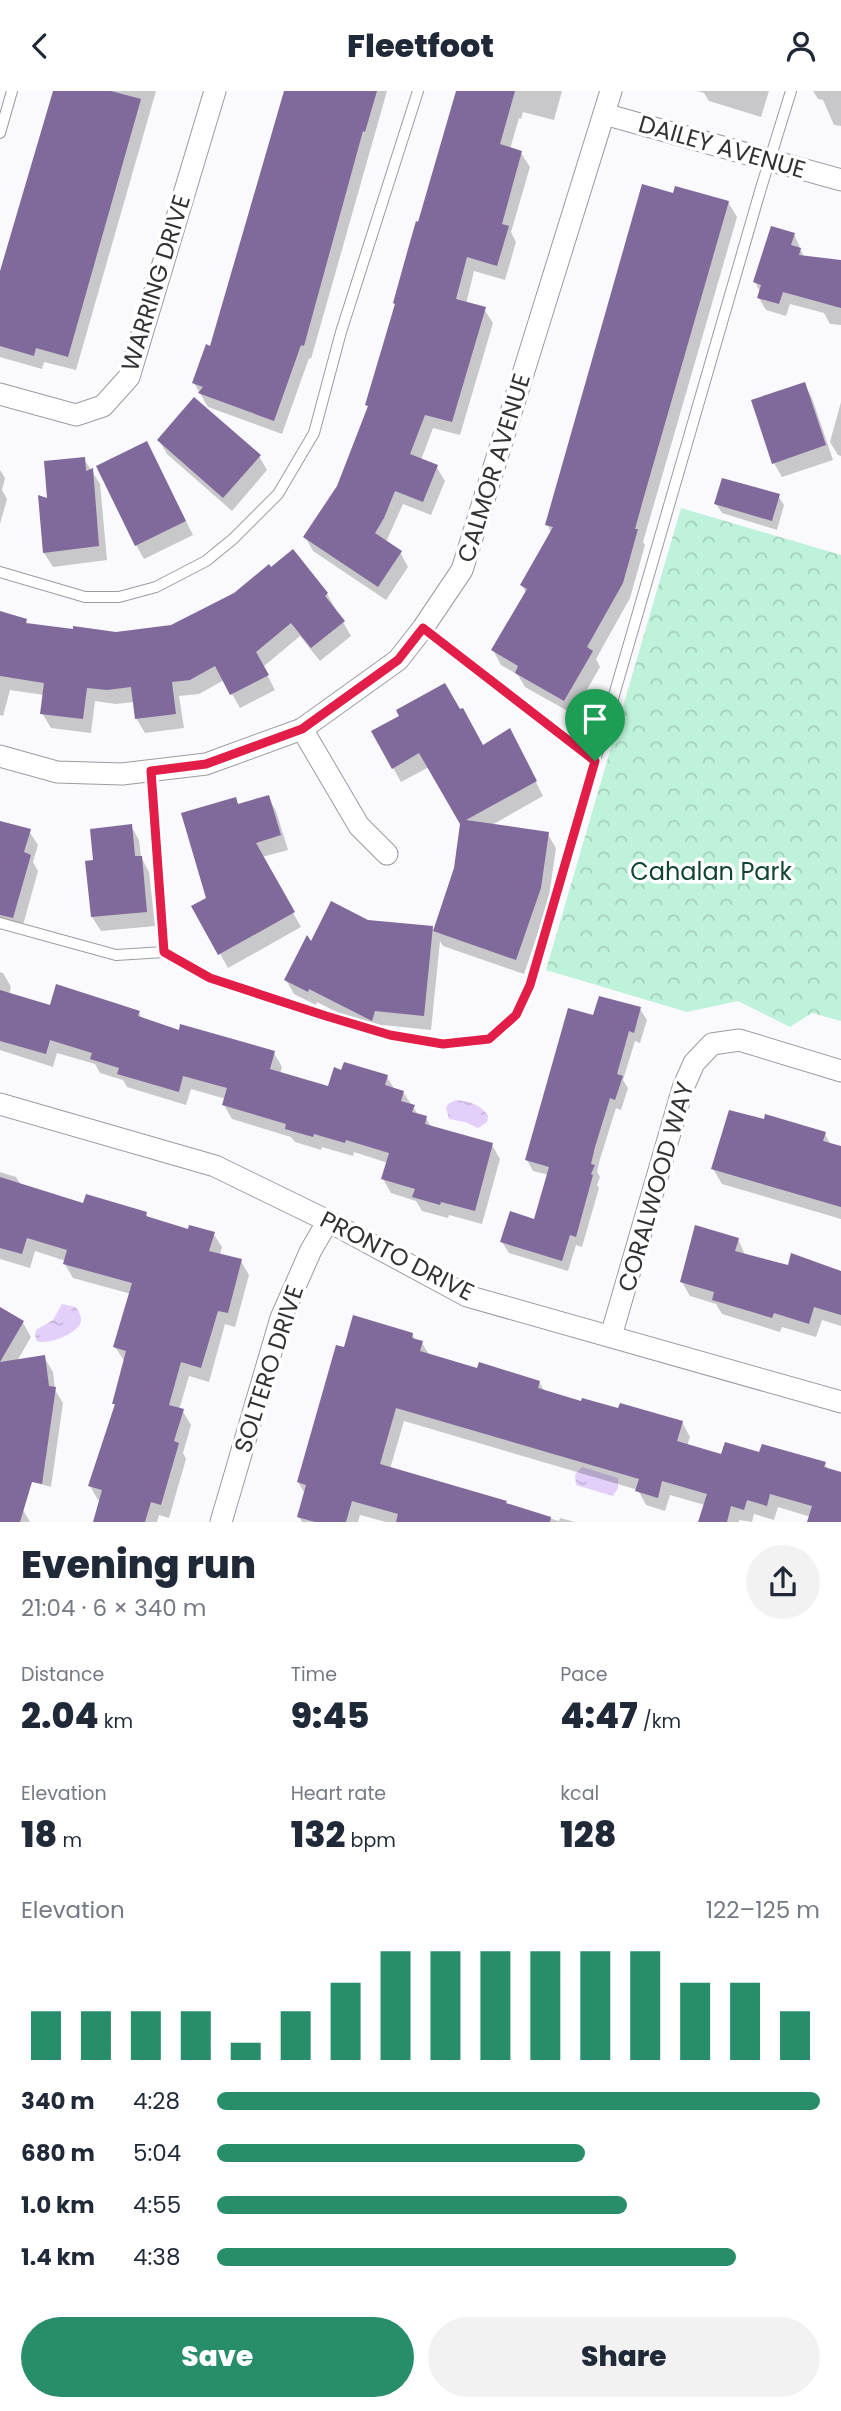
<!DOCTYPE html>
<meta charset="utf-8">
<style>
:root{--surface:#fff;--page:#f2f2f3;--text:#1f2937;--muted:#747a83;--accent:#288d69}
body{margin:0;font-family:Poppins,sans-serif;background:var(--page);color:var(--text);height:100vh;display:flex;flex-direction:column;font-size:26px;white-space:nowrap}
*{box-sizing:border-box;margin:0}
p{font-size:23px;color:var(--muted)}
.icon{flex:none;width:38px;height:38px;fill:none;stroke:currentColor;stroke-width:2;stroke-linecap:round;stroke-linejoin:round}
.map{position:relative;height:1431px;overflow:hidden}
.panel{display:flex;flex-direction:column;background:var(--surface);flex:1}
.panel>*{flex:none}
.pin{position:absolute;display:grid;place-items:center;width:60px;height:60px;color:#fff;margin:-72px -30px;border-radius:50% 50% 50% 0;rotate:-45deg;box-shadow:0 0 7px #0007}
.pin .icon{rotate:45deg}
.round{display:grid;place-items:center;flex:none;width:74px;height:74px;border-radius:37px;background:var(--page)}
.summary{display:flex;align-items:center;justify-content:space-between;height:119px;padding:0 21px}
h1{font-size:38px;font-weight:800;line-height:52px}
.metrics{display:grid;grid-template-columns:repeat(3,1fr);gap:10px;height:119px;padding:7px 21px}
.metrics div{display:grid;align-content:center}
.metrics b{font-size:35px;font-weight:800}
.metrics small{font-size:19px;font-weight:400}
.metrics p{font-size:19px}
.chart{height:196px;padding:14px 21px}
.chart p{display:flex;justify-content:space-between}
.chart svg{width:100%;height:126px;margin-top:7px;stroke:var(--accent);stroke-width:6}
.button{display:flex;gap:14px;margin-top:auto;padding:14px 21px}
.button a{flex:1;height:80px;border-radius:42px;background:var(--accent);color:#fff;font-size:28px;font-weight:800;line-height:80px;text-align:center}
.button a+a{background:var(--page);color:var(--text)}
ul{padding:0 21px;list-style:none;font-size:23px}
li{display:grid;grid-template-columns:112px 84px 1fr;align-items:center;height:52px}
li i{height:18px;border-radius:9px;background:var(--accent)}
header{display:flex;justify-content:space-between;align-items:center;height:91px;padding:0 21px;background:var(--surface);font-size:32px;font-weight:800}
.map>svg:first-child{display:block}
</style>
<header><svg class="icon" aria-label="back" viewBox="0 0 24 24"><path d="M15 5l-7 7 7 7"/></svg>Fleetfoot<svg class="icon" aria-label="person" viewBox="0 0 24 24"><circle cx="12" cy="8" r="4"/><path d="M4 21q1-7 8-7t8 7"/></svg></header>
<div class="map">
<svg width="841" height="1431" viewBox="0 0 841 1431">
<defs>
<pattern id="park-crowns" width="20" height="18" patternUnits="userSpaceOnUse" patternTransform="scale(1.75)"><rect width="20" height="18" fill="#bff2da"/><path d="M2 6a3 3 0 1 1 6 0M12 15a3 3 0 1 1 6 0" fill="none" stroke="#a5d0bc"/></pattern>
<pattern id="water-ripples" width="26" height="14" patternUnits="userSpaceOnUse" patternTransform="scale(1.75)"><rect width="26" height="14" fill="#e2d0fb"/><path d="M2 4q2-2 4 0t4 0M15 11q2-2 4 0t4 0" fill="none" stroke="#c2b3d8"/></pattern>
</defs>
<rect width="100%" height="100%" fill="#faf9fd"/>
<polygon fill="url(#park-crowns)" points="681,417 841,464 841,930 812,922 790,936 738,910 687,921 546,879"/>
<g fill="url(#water-ripples)">
<path d="M456,1009C468,1010 482,1014 488,1025L487,1031L478,1037L465,1031L449,1028L446,1017L448,1013Z"/>
<path d="M62,1213L76,1216C79,1222 83,1227 80,1233C74,1244 48,1254 37,1250L35,1244L36,1239L53,1229Z"/>
<polygon points="582,1376 618,1387 618,1397 613,1405 576,1394 575,1384"/>
</g>
<g fill="#0003">
<polygon points="54,0 156,0 76,279 44,271 42,278 0,266 0,189"/>
<polygon points="285,0 387,0 311,268 309,267 282,343 208,316 194,292 212,257"/>
<polygon points="459,0 562,0 554,29 523,21 521,28 519,27 510,58 521,62 530,76 511,141 516,151 505,189 474,180 466,213 484,218 493,232 460,344 433,337 421,369 436,375 445,390 431,424 403,413 386,451 400,461 408,476 386,509 313,460 305,446 339,395 369,317 367,314 417,133 420,133"/>
<polygon points="697,0 769,0 761,26 709,10 704,2"/>
<polygon points="813,0 841,0 841,35 834,34 823,9 818,8"/>
<polygon points="674,104 728,111 737,126 643,451 645,454 630,507 596,568 600,576 573,623 525,596 518,584 501,574 493,559 526,502 522,494 551,442 547,433"/>
<polygon points="794,143 804,166 841,171 841,234 830,233 824,222 790,213 786,225 766,219 759,207 760,201 755,191"/>
<polygon points="804,293 812,307 833,369 782,386 774,372"/>
<polygon points="841,311 841,365 838,364 830,351"/>
<polygon points="159,349 259,365 267,379 232,420 167,363"/>
<polygon points="154,367 193,444 144,468 136,454"/>
<polygon points="84,368 100,393 107,469 53,476 44,462 39,406 49,409"/>
<polygon points="0,379 5,387 2,399 7,408 0,433"/>
<polygon points="778,405 784,414 777,439 722,422 716,413"/>
<polygon points="292,461 327,503 351,545 320,570 300,545 263,576 275,599 240,617 224,589 199,603 179,605 184,637 145,642 136,627 134,611 116,613 95,610 91,642 51,637 42,622 44,604 10,599 3,625 0,624 0,522 25,529 28,534 116,543 172,536 235,503"/>
<polygon points="373,641 483,656 517,653 543,705 490,735 547,742 556,757 548,812 524,883 443,855 440,850 431,939 383,934 380,943 317,911 316,914 294,903 286,889 311,854 367,830 432,836 434,841 456,777 461,733 429,676 401,691"/>
<polygon points="268,706 276,720 288,759 262,766 301,836 228,877 194,815 208,807 239,714"/>
<polygon points="0,732 29,740 38,754 33,771 38,780 23,834 0,827"/>
<polygon points="131,735 139,749 141,766 149,781 155,835 101,840 92,826 87,772 95,771"/>
<polygon points="0,881 3,882 11,896 9,903 51,916 139,922 142,928 180,941 274,962 282,976 280,983 330,997 387,986 395,999 403,1001 419,1025 426,1027 432,1037 492,1054 500,1068 482,1133 449,1124 448,1127 422,1120 416,1110 391,1102 383,1088 388,1072 354,1061 353,1065 322,1056 321,1059 295,1051 291,1046 232,1028 224,1014 226,1008 191,998 186,1014 127,996 123,989 100,982 95,973 57,962 53,976 0,959"/>
<polygon points="640,918 647,929 640,952 635,950 623,989 628,997 621,1019 616,1017 600,1068 597,1081 600,1086 597,1094 599,1097 582,1156 576,1154 568,1180 509,1162 502,1151 535,1130 549,1084 533,1080 527,1069 595,926"/>
<polygon points="825,1043 831,1054 841,1057 841,1128 722,1093 713,1078"/>
<polygon points="0,1081 16,1086 21,1094 84,1115 146,1123 149,1128 189,1140 213,1142 222,1156 220,1164 241,1170 249,1184 235,1236 225,1233 209,1291 189,1285 179,1319 182,1319 191,1334 183,1362 186,1368 169,1427 159,1424 157,1431 95,1431 101,1410 98,1409 90,1395 116,1316 114,1312 125,1271 115,1256 131,1203 73,1187 65,1173 66,1170 35,1160 30,1177 0,1168"/>
<polygon points="738,1148 745,1164 789,1177 841,1181 841,1235 822,1229 816,1246 782,1236 780,1241 722,1223 716,1213 690,1205 682,1191"/>
<polygon points="0,1219 23,1232 31,1246 17,1270 44,1266 53,1281 55,1299 63,1312 51,1396 0,1382"/>
<polygon points="412,1243 416,1250 422,1252 430,1265 478,1279 539,1291 545,1301 583,1312 682,1331 690,1346 687,1355 722,1365 761,1363 824,1372 829,1380 841,1383 841,1431 809,1431 811,1426 778,1416 774,1429 754,1423 752,1431 739,1429 739,1431 700,1431 705,1414 670,1404 665,1420 646,1414 638,1399 404,1330 390,1378 559,1430 560,1427 575,1431 386,1431 360,1424 358,1431 302,1431 299,1426 305,1403 298,1391 345,1258"/>
<polygon points="0,1412 23,1419 30,1431 0,1431"/>
</g>
<g fill="#806a9b">
<polygon points="53,0 111,0 141,8 68,266 36,257 34,265 0,255 0,180"/>
<polygon points="284,0 377,0 365,41 363,40 304,255 301,254 274,330 198,302 203,296 192,292 206,253 210,255"/>
<polygon points="456,0 515,0 500,53 522,60 502,133 509,135 497,175 467,166 456,208 486,216 452,331 425,324 410,363 438,374 423,411 395,400 384,427 375,442 402,460 378,496 303,446 337,395 368,315 365,314 395,213 393,212 408,158 416,130 418,131"/>
<polygon points="642,93 673,102 675,95 729,110 643,409 635,438 638,438 623,492 587,556 593,560 564,610 515,582 518,575 491,559 527,498 520,494 553,436 545,434"/>
<polygon points="771,135 795,142 791,154 801,157 799,164 841,169 841,217 783,201 779,213 757,207 761,194 753,191"/>
<polygon points="805,291 826,354 772,373 751,309"/>
<polygon points="194,306 261,364 223,407 157,349"/>
<polygon points="147,350 186,430 135,455 96,375"/>
<polygon points="85,366 86,380 93,377 99,455 43,462 38,404 47,407 44,370"/>
<polygon points="722,387 780,403 772,430 714,413"/>
<polygon points="293,458 328,502 325,505 345,530 311,557 291,532 256,561 269,584 230,604 215,575 190,589 172,591 176,623 135,628 131,596 107,599 87,597 83,628 40,623 44,592 0,585 0,520 27,528 26,532 73,538 73,535 116,541 171,534 234,502 269,473 271,476"/>
<polygon points="445,592 460,618 463,617 483,654 510,637 537,690 466,729 549,741 541,797 516,869 433,840 454,777 460,733 419,662 392,678 371,640 399,625 396,619"/>
<polygon points="269,704 281,744 256,752 295,821 218,864 191,815 206,807 181,722 236,706 238,713"/>
<polygon points="0,730 31,738 24,761 31,764 13,827 0,824"/>
<polygon points="132,733 135,765 142,765 147,821 91,826 85,770 93,769 90,738"/>
<polygon points="331,810 368,829 433,835 424,925 375,920 372,930 309,898 308,901 284,889 307,844 311,850"/>
<polygon points="56,893 140,920 138,925 179,939 180,933 275,960 270,978 328,995 334,976 341,979 344,971 388,984 385,994 404,1000 401,1010 415,1014 412,1021 427,1025 425,1033 493,1052 475,1120 441,1111 440,1114 412,1106 415,1098 381,1088 389,1062 346,1049 345,1052 314,1043 313,1046 285,1038 286,1033 222,1014 227,997 183,985 179,1001 117,983 119,977 90,968 92,962 50,949 46,963 0,950 0,899 50,914"/>
<polygon points="599,905 641,916 634,942 629,940 617,983 623,985 615,1009 610,1007 595,1056 591,1073 595,1074 591,1083 593,1084 576,1146 570,1144 562,1170 500,1151 510,1120 534,1128 549,1076 525,1069 568,917 593,924"/>
<polygon points="729,1019 764,1028 765,1023 826,1041 823,1050 841,1055 841,1116 711,1078"/>
<polygon points="0,1086 83,1112 86,1103 147,1121 146,1125 188,1138 189,1134 215,1141 209,1160 242,1168 228,1222 218,1220 201,1277 181,1271 169,1314 184,1318 174,1350 179,1352 161,1414 151,1411 145,1431 93,1431 102,1399 88,1395 115,1313 112,1313 126,1260 113,1256 132,1192 63,1173 67,1159 27,1147 22,1163 0,1157"/>
<polygon points="695,1134 739,1147 735,1160 788,1174 791,1162 841,1180 841,1224 814,1216 809,1233 774,1222 772,1227 712,1209 714,1201 680,1191"/>
<polygon points="0,1216 24,1230 0,1271 45,1264 49,1295 56,1296 42,1393 32,1391 20,1431 0,1431"/>
<polygon points="353,1224 413,1242 412,1247 423,1250 420,1260 477,1277 479,1271 540,1290 538,1297 581,1310 582,1307 618,1317 620,1312 683,1330 677,1350 721,1363 725,1351 759,1361 762,1353 826,1371 824,1376 841,1381 841,1431 807,1431 812,1415 770,1403 767,1415 747,1409 744,1419 731,1415 727,1431 698,1431 707,1403 662,1390 658,1407 635,1400 639,1388 396,1317 380,1373 507,1410 506,1412 551,1426 550,1431 396,1431 398,1423 352,1410 346,1431 315,1431 297,1426 306,1394 297,1391 336,1254 344,1256"/>
</g>
<g fill="none" stroke-linecap="round" stroke-linejoin="round">
<g stroke="#9d9ba0" stroke-width="12">
<g id="lane">
<polyline points="0,42 12,0"/>
<polyline points="0,481 85,506 119,506 156,496 206,470 233,448 278,403 314,342 341,241 418,0"/>
<polyline points="423,537 595,670"/>
<polyline points="151,680 164,861"/>
<polyline points="0,832 116,864 164,861 210,887 326,925 390,944 443,953 490,948 516,924 530,894 761,97 791,0"/>
</g>
</g>
<g stroke="#9d9ba0" stroke-width="23">
<g id="street">
<polyline points="604,23 841,89"/>
<polyline points="0,303 76,324 103,315 129,286 215,0"/>
<polyline points="302,638 359,735 387,763"/>
<polyline points="0,665 57,681 122,683 206,673 302,638 398,569 423,537 462,479 611,0"/>
<polyline points="0,1013 215,1075 328,1130 467,1205 841,1311"/>
<polyline points="611,1245 683,997 694,972 712,953 739,949 841,980"/>
<polyline points="221,1431 281,1227 311,1159 328,1130"/>
</g>
</g>
<use href="#lane" stroke="#fff" stroke-width="10"/>
<use href="#street" stroke="#fff" stroke-width="21"/>
</g>
<g fill="none" stroke-linecap="round" stroke-linejoin="round">
<g stroke="#fff" stroke-width="14">
<polygon id="route" points="423,537 595,670 530,894 516,924 489,948 443,953 390,944 326,925 210,887 164,861 151,680 206,673 302,638 398,569"/>
</g>
<use href="#route" stroke="#e11d48" stroke-width="9"/>
</g>
<g text-anchor="middle" stroke-width="7" stroke-linejoin="round" paint-order="stroke">
<g font-size="24" fill="#323133" stroke="#fff">
<text transform="translate(722 56) rotate(16)" y="8">DAILEY AVENUE</text>
<text transform="translate(156 192) rotate(-73)" y="8">WARRING DRIVE</text>
<text transform="translate(494 377) rotate(-73)" y="8">CALMOR AVENUE</text>
<text transform="translate(656 1096) rotate(-74)" y="8">CORALWOOD WAY</text>
<text transform="translate(397 1165) rotate(27)" y="8">PRONTO DRIVE</text>
<text transform="translate(269 1278) rotate(-72)" y="8">SOLTERO DRIVE</text>
</g>
<g font-size="24" fill="#104531" stroke="#fff">
<text x="711" y="789">Cahalan Park</text>
</g>
</g>
</svg>
<div class="pin" style="left:595px;top:670px;background:#1e9e55"><svg class="icon" aria-label="arrive" viewBox="0 0 24 24"><path d="M6 21V4h12l-3 4 3 4H6"/></svg></div>
</div>
<section class="panel">
<div class="summary"><div><h1>Evening run</h1><p>21:04 · 6 × 340 m</p></div><a class="round"><svg class="icon" aria-label="share" viewBox="0 0 24 24"><path d="M12 15V3M7 8l5-5 5 5M5 13v7h14v-7"/></svg></a></div>
<div class="metrics">
<div><p>Distance</p><b>2.04<small> km</small></b></div>
<div><p>Time</p><b>9:45</b></div>
<div><p>Pace</p><b>4:47<small> /km</small></b></div>
</div>
<div class="metrics">
<div><p>Elevation</p><b>18<small> m</small></b></div>
<div><p>Heart rate</p><b>132<small> bpm</small></b></div>
<div><p>kcal</p><b>128</b></div>
</div>
<div class="chart"><p><span>Elevation</span>122–125 m</p>
<svg viewBox="0 0 160 44" preserveAspectRatio="none"><path d="M5 44V27M15 44V27M25 44V27M35 44V27M45 44V38M55 44V27M65 44V17M75 44V6M85 44V6M95 44V6M105 44V6M115 44V6M125 44V6M135 44V17M145 44V17M155 44V27"/></svg>
</div>
<ul>
<li><b>340 m</b>4:28<i style="width:100%"></i></li>
<li><b>680 m</b>5:04<i style="width:61%"></i></li>
<li><b>1.0 km</b>4:55<i style="width:68%"></i></li>
<li><b>1.4 km</b>4:38<i style="width:86%"></i></li>
</ul>
<div class="button"><a>Save</a><a>Share</a></div>
</section>
